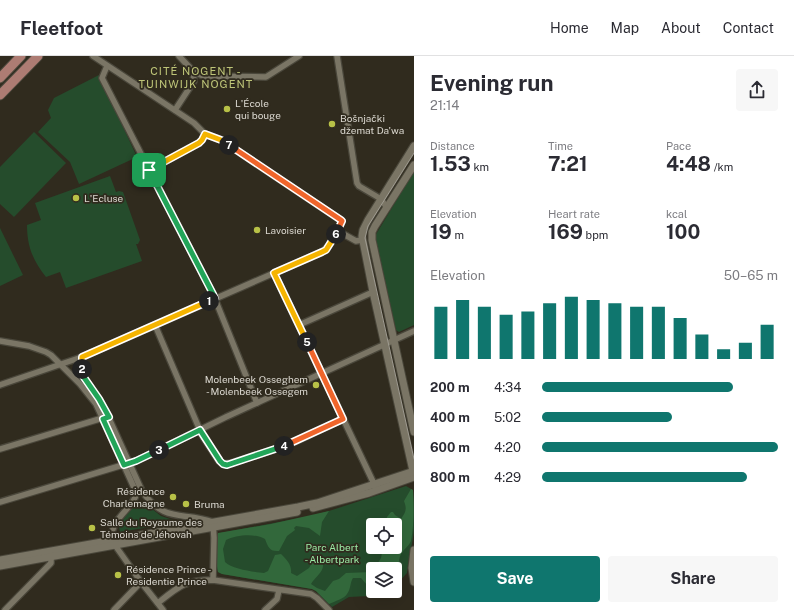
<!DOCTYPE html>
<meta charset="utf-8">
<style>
:root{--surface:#fff;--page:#f7f7f7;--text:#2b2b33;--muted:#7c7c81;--line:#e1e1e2;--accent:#0f766e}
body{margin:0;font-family:"Public Sans",sans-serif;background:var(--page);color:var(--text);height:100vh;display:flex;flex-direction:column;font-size:15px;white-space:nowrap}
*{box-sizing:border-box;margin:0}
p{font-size:13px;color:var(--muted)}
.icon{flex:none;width:22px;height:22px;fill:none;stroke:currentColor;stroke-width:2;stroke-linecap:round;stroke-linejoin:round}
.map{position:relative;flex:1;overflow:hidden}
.panel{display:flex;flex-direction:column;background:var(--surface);width:380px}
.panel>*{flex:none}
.tools{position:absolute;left:366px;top:462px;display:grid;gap:8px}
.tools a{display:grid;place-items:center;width:36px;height:36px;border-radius:4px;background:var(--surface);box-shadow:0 4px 16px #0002;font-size:20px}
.pin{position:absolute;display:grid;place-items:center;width:34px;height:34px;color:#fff;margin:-17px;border-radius:8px;box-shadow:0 2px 6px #0006}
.km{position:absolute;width:20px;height:20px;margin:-10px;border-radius:50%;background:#222;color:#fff;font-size:11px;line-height:20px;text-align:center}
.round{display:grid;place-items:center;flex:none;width:42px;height:42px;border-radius:4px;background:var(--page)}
.headline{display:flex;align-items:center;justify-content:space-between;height:68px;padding:0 16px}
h1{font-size:22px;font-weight:700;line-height:30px}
.stats{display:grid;grid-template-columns:repeat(3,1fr);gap:6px;height:68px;padding:4px 16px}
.stats div{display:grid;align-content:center}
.stats b{font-size:20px;font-weight:700}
.stats small{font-size:11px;font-weight:400}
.stats p{font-size:11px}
.chart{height:112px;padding:8px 16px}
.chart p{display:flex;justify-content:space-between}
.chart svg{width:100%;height:72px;margin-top:4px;stroke:var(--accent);stroke-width:6}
.action{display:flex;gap:8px;margin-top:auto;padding:8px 16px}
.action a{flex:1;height:46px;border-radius:4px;background:var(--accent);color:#fff;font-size:16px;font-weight:700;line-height:46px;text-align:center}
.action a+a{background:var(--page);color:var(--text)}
ul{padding:0 16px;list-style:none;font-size:13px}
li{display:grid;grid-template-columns:64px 48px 1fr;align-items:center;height:30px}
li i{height:10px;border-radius:5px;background:var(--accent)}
header{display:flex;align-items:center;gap:24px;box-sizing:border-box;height:56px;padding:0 20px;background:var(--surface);border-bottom:1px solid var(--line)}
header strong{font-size:19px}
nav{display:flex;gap:22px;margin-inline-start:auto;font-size:14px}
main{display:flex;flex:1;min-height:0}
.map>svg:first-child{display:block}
</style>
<header>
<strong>Fleetfoot</strong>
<nav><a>Home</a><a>Map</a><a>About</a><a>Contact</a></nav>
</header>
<main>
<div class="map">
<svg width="414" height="554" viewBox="0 0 414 554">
<rect width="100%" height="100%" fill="#302b1e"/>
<g fill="#254c2c" fill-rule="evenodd">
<polygon points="99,19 137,101 79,128 70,106 38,76 51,62 48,54 54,42"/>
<polygon points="34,76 66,107 14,161 0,148 0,111"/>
<polygon points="414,115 414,269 399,276 396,274 375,180"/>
<path d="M110,120L116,136L119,135L123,136L140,184L138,188H136L142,205L66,232L60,216L46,221C33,205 27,190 27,169L41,164L35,147Z"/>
<polygon points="0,172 23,219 0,230"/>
<path d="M406,430L413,434C414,447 414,460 414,473C413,488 408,501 407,517L395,530V513H373V535H390L383,541L369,540L349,541L332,551L316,535L312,533L222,518L218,516C216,507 214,482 220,477L311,460L329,455ZM373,469H395V491H373Z"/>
<path d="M143,446L161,460L179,466L120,476L119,471C123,462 132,450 143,446Z"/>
</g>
<g fill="#32683b">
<path d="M411,433L413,434C414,450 414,470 411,485C409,490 404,493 401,498C398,504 399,511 399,517L401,518L397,527H395V513H374L381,502L383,491H395V469H385L387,461L391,456H393L395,459L401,463C406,456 407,453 404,445Z"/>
<path d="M329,455L322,466L320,480L309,472L296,470L294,472L295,474L287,480L279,495C269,496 268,490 265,483C255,477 236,479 226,484L223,493L225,506C232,513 254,516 264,517L268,515L275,499L281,498C287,504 292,509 291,517L297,520L309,512L312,507L321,502C328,514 316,519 311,528L317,532L325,535L333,525L339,523L346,517L372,516L373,514V529H367L361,522H353C350,526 351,533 347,538C344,543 335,545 329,548L316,535L312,533L222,518L218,516L216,505L217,480L218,477L271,468Z"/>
</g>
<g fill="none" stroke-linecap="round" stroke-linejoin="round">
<g stroke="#4a473b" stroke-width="8">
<g id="minor">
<polyline points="337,0 357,127 359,130 381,143 387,152"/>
<polyline points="107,10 102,22 213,238 257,347"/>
<polyline points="193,15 203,20 266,21 299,0"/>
<polyline points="175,54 194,25 193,15 179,0"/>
<polyline points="149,114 199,87 202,84 205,78"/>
<polyline points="338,175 356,185 362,184"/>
<polyline points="274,217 376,432"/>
<polyline points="155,269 202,379 219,405 223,408 231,407 273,394 297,385 343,363"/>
<polyline points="299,269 373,236"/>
<path d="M0,285L29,290L46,296L51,299L80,328L96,348L103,363L136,436C137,451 108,462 112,485L141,526L163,554"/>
<path d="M82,301L83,320L99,343L106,356L142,435C165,468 182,455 213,466L214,482L213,524"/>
<path d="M0,329L82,301L322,196C332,189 338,176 342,165L221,84L205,78L194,67L93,0"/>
<polyline points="0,393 106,361"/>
<polyline points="0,446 136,405 226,361 414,275"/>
<path d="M158,547C179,530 185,524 213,524L311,538L317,542L329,554"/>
<polyline points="5,554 51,507 51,497"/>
<polyline points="114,554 141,526"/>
<polyline points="265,554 277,543 279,534"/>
</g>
</g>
<g stroke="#4a473b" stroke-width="9">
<g id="tertiary">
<polyline points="414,109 375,170 372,176 372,184 414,376"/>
<polyline points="413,415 373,236 362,180 363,174 368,164 414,90"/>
<polyline points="313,452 369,437 414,421"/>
<polyline points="414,494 412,512 414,526"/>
<polyline points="0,504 298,451 317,447 414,415"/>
<polyline points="0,510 297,456"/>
</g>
</g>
<g stroke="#4a473b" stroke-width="11">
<g id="primary">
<polyline points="0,22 21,0"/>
<polyline points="0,39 38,0"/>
</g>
</g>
<use href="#minor" stroke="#7a7565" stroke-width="5.5"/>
<use href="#tertiary" stroke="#7a7565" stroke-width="7"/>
<use href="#primary" stroke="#ad7c73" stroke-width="9"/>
<polyline stroke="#a09c92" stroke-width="1" points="414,97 368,170 365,182 414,403"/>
</g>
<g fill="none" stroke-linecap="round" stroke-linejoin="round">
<g stroke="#fff" stroke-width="8">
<polyline id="split-1" points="149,114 213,238 215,243 209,245"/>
</g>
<g stroke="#fff" stroke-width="8">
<polyline id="split-2" points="82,313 82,301 209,245"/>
</g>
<g stroke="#fff" stroke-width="8">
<polyline id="split-3" points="82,313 83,320 99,343 109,361 103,363 124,409 136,405 159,394"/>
</g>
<g stroke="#fff" stroke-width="8">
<polyline id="split-4" points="159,394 200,374 220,405 223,408 227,409 284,390"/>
</g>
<g stroke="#fff" stroke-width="8">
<polyline id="split-5" points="284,390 343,363 307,286"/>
</g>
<g stroke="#fff" stroke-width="8">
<polyline id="split-6" points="307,286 274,217 322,196 326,194 336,178"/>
</g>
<g stroke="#fff" stroke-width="8">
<polyline id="split-7" points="229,89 341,164 342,165 336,178"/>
</g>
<g stroke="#fff" stroke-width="8">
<polyline id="split-8" points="149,114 199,87 202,84 205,78 221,84 229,89"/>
</g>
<use href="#split-1" stroke="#22a559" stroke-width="5"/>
<use href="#split-2" stroke="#f5b400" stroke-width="5"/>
<use href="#split-3" stroke="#22a559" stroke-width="5"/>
<use href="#split-4" stroke="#22a559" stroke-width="5"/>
<use href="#split-5" stroke="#f0652b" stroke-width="5"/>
<use href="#split-6" stroke="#f5b400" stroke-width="5"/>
<use href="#split-7" stroke="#f0652b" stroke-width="5"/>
<use href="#split-8" stroke="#f5b400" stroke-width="5"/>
</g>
<g fill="#b8c147" stroke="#302b1e" stroke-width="1.5">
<circle cx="227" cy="53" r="4"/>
<circle cx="332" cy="68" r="4"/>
<circle cx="76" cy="142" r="4"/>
<circle cx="257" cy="174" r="4"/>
<circle cx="316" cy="329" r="4"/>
<circle cx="173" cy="441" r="4"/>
<circle cx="186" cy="448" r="4"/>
<circle cx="92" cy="472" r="4"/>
<circle cx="118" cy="519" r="4"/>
</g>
<g text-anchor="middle" stroke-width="3.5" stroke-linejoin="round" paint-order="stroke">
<g font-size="10" fill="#dad7cf" stroke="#302b1e" text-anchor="start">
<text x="235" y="51">L'École<tspan x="235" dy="12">qui bouge</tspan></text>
<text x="340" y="66">Bošnjački<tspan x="340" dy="12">džemat Da'wa</tspan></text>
<text x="84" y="146">L'Ecluse</text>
<text x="265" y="178">Lavoisier</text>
<text x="308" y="327" text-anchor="end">Molenbeek Osseghem<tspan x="308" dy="12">- Molenbeek Ossegem</tspan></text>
<text x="165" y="439" text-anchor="end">Résidence<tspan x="165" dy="12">Charlemagne</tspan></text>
<text x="194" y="452">Bruma</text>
<text x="100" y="470">Salle du Royaume des<tspan x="100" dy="12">Témoins de Jéhovah</tspan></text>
<text x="126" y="517">Résidence Prince -<tspan x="126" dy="12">Residentie Prince</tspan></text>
</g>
<g font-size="10" fill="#9beaa5" stroke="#302b1e">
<text x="332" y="495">Parc Albert<tspan x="332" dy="12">- Albertpark</tspan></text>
</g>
<g font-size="11" letter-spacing="1" fill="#bec578" stroke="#302b1e">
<text x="196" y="19">CITÉ NOGENT -<tspan x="196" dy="13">TUINWIJK NOGENT</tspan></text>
</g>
</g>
</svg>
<div class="tools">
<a><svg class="icon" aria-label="locate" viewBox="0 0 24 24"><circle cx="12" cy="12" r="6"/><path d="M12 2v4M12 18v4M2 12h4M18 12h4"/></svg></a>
<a><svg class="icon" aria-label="layers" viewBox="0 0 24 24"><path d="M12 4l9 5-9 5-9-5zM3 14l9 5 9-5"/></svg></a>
</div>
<div class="pin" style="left:149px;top:114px;background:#1e9e55"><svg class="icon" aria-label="arrive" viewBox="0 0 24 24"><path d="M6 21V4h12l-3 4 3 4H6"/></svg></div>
<b class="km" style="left:209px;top:245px">1</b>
<b class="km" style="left:82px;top:313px">2</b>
<b class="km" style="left:159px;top:394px">3</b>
<b class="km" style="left:284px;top:390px">4</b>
<b class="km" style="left:307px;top:286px">5</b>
<b class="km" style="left:336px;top:178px">6</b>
<b class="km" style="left:229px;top:89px">7</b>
</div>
<section class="panel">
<div class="headline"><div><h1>Evening run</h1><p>21:14</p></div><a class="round"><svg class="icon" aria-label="share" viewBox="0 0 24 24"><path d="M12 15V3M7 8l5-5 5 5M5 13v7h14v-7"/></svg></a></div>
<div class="stats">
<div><p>Distance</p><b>1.53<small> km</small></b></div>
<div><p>Time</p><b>7:21</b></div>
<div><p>Pace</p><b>4:48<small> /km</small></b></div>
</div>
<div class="stats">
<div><p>Elevation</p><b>19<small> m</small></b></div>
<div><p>Heart rate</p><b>169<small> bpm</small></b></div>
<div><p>kcal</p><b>100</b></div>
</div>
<div class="chart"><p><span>Elevation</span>50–65 m</p>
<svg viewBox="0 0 160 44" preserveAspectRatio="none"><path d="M5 44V12M15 44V8M25 44V12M35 44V17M45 44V15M55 44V10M65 44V6M75 44V8M85 44V10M95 44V12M105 44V12M115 44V19M125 44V29M135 44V38M145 44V34M155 44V23"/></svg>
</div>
<ul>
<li><b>200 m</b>4:34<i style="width:81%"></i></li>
<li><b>400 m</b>5:02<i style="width:55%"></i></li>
<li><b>600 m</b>4:20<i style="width:100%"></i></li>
<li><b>800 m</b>4:29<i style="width:87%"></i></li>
</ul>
<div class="action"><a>Save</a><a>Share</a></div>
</section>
</main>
